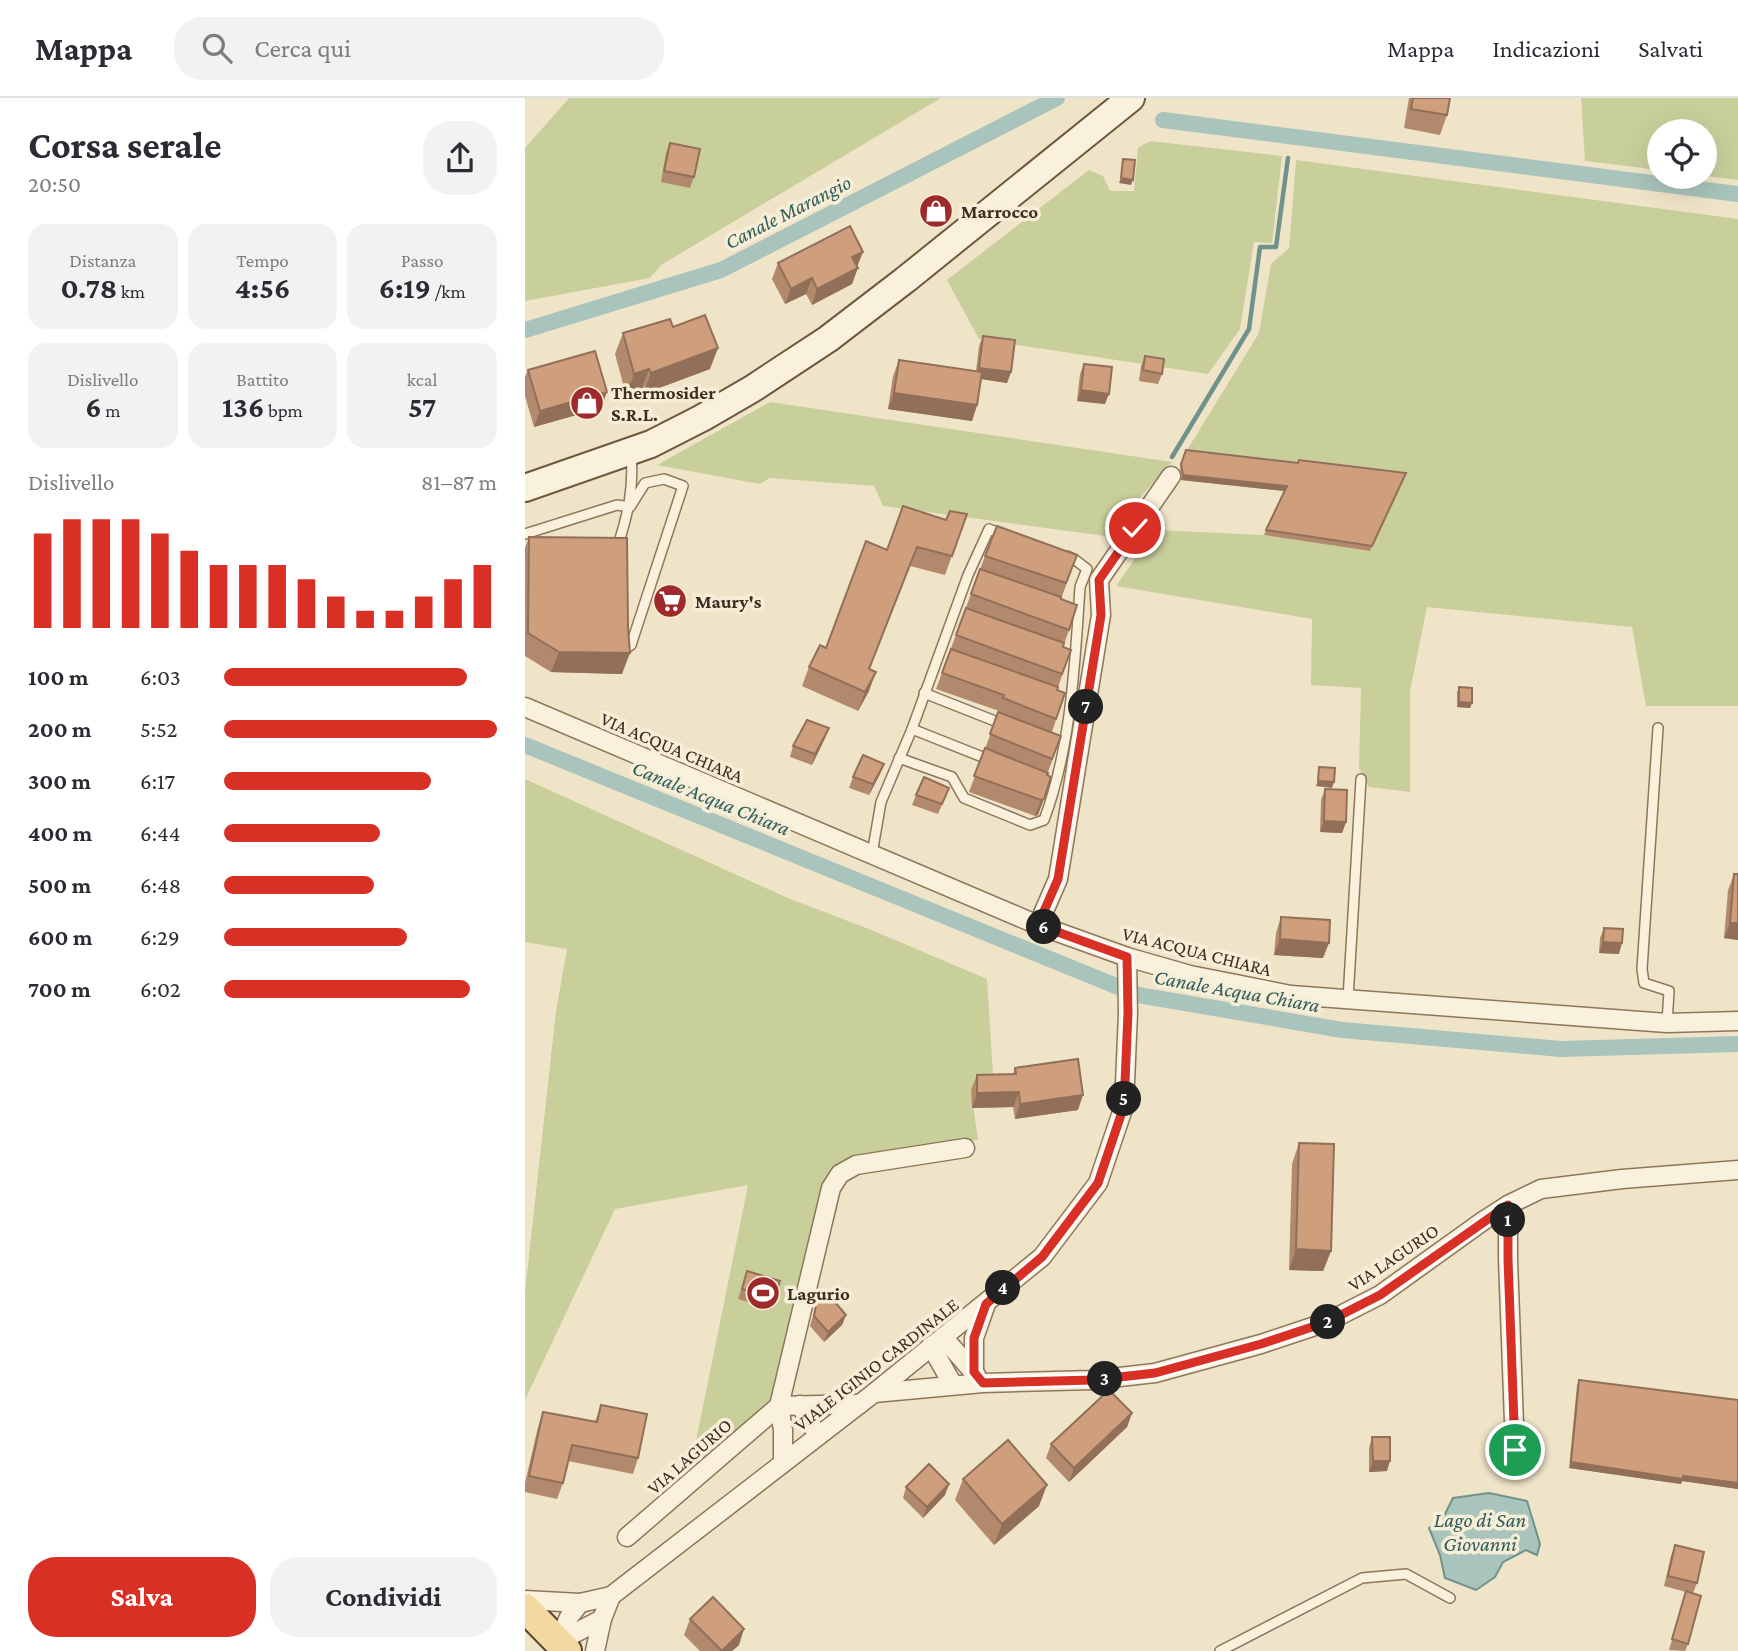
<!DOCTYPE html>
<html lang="it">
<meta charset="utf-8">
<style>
:root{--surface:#fff;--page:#f2f2f3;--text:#2b2b33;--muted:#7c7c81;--line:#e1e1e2;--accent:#d93025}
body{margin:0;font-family:"Crimson Pro",serif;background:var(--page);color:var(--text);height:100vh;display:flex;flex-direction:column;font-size:26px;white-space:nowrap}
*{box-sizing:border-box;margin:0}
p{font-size:23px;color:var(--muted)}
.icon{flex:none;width:38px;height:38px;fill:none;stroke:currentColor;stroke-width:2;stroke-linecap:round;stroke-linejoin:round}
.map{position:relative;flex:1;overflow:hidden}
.side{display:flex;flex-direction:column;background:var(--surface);width:525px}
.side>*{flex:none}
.tools{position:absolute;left:1122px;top:21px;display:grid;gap:14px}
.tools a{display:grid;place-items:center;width:70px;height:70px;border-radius:50%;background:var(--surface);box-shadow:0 7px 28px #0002;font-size:35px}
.pin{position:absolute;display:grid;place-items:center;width:60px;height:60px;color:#fff;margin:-30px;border:4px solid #fff;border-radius:50%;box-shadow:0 2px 7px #0007}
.km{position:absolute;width:35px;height:35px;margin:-18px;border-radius:50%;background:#222;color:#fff;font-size:19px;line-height:35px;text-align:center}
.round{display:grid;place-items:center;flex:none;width:74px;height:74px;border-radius:28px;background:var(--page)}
.headline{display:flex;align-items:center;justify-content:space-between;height:119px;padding:0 28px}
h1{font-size:38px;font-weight:700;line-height:52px}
.figures{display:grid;grid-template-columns:repeat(3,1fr);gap:10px;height:119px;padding:7px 28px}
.figures div{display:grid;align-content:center;border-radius:18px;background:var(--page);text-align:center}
.figures b{font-size:30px;font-weight:700}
.figures small{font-size:19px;font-weight:400}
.figures p{font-size:19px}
.chart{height:196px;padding:14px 28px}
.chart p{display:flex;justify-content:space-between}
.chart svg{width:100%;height:126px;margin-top:7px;stroke:var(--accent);stroke-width:6}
.button{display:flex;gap:14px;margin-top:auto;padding:14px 28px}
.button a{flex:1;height:80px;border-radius:28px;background:var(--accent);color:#fff;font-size:28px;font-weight:700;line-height:80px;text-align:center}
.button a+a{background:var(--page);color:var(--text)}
ul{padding:0 28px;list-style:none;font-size:23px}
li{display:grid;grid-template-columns:112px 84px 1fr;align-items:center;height:52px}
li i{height:18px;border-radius:9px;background:var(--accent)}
header{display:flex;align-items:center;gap:42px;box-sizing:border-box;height:98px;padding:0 35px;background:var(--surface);border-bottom:2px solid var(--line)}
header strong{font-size:33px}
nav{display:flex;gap:38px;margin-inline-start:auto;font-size:24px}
.search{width:490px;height:63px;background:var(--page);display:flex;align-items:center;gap:18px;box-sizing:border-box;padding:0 24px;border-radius:28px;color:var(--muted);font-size:26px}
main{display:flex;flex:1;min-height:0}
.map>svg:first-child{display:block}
</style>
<header>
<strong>Mappa</strong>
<div class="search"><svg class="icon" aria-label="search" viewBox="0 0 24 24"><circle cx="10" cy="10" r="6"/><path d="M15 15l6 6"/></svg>Cerca qui</div>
<nav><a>Mappa</a><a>Indicazioni</a><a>Salvati</a></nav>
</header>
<main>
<section class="side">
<div class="headline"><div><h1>Corsa serale</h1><p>20:50</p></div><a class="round"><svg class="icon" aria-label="share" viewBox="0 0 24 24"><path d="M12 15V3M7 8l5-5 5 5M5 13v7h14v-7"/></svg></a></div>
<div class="figures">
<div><p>Distanza</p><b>0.78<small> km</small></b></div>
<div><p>Tempo</p><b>4:56</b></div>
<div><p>Passo</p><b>6:19<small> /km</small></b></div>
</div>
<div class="figures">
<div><p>Dislivello</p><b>6<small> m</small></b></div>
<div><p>Battito</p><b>136<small> bpm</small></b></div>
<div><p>kcal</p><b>57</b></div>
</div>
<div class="chart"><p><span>Dislivello</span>81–87 m</p>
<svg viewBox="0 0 160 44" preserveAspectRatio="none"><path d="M5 44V11M15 44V6M25 44V6M35 44V6M45 44V11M55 44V17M65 44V22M75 44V22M85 44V22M95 44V27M105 44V33M115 44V38M125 44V38M135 44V33M145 44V27M155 44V22"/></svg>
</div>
<ul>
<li><b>100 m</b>6:03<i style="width:89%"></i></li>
<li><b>200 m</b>5:52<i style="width:100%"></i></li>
<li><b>300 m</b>6:17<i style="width:76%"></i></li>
<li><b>400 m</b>6:44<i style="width:57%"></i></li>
<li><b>500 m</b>6:48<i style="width:55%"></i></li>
<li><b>600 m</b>6:29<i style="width:67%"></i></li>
<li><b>700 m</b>6:02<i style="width:90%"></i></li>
</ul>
<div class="button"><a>Salva</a><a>Condividi</a></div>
</section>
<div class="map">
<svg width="1213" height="1553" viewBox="0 0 1213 1553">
<rect width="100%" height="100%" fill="#f0e4c8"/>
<g fill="#c9cf9b">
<polygon points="44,0 416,0 136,167 125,180 0,203 0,50"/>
<polygon points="1056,0 1213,0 1213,82 1180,78 1180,33 1134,33 1134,72 1060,63"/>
<polygon points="625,43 757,58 747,145 729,144 715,231 683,276 454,241 422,182 564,72 578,78 585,93 609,93 613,50"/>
<polygon points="771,62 1213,121 1213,608 1121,608 1107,529 902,509 885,593 885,694 844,689 834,670 836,590 786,587 787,521 591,488 630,432 739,437 845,453 764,369 659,357 734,235 746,166 764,150"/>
<polygon points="245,304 647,364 580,438 358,408 349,388 245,380 235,386 132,367"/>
<polygon points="0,681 263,800 344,831 462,881 469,992 446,993 453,1042 318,1062 305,1076 249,1303 164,1377 223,1087 90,1111 0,1302 0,1194 31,913 42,851 0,844"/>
</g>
<polygon fill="#a9c4bc" stroke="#6f938a" stroke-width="2" points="964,1395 1002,1403 1015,1446 1012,1457 1001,1452 978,1464 970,1479 951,1492 920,1480 915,1457 904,1430 919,1418 928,1400"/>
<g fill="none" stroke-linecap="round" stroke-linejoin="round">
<g stroke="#6f938a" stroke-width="4.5">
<polyline points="766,44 767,38"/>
<polyline points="647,359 724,231 735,149 751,149 763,60"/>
</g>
<g stroke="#a9c4bc" stroke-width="16">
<polyline points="638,22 1213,96"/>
<polyline points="0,232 196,172 532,0"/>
<polyline points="0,647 613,897 817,932 1036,951 1213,946"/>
</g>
<g stroke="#8d765c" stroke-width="12">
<g id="lane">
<polyline points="0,436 92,407 105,409 120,385 139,381 158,388 106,547 102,550 102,542"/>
<path d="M91,447H93C103,416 109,389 106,357"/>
<polyline points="399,595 480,627"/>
<polyline points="1133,630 1117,871 1119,885 1144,893 1142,925"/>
<polyline points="387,631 465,662"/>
<path d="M374,660L427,679L439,700L505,727L519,722C546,650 550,566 555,489L562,471L549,461L542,458"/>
<polyline points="347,756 356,704 387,631 443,477 464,431 479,437"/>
<polyline points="823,901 836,681"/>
<polyline points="695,1553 837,1480 881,1476 925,1500"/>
</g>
</g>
<g stroke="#8d765c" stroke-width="21">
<g id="street">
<polyline points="0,609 513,827 602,859 665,877 766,897 1142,925 1213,923"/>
<polyline points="513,827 533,781 576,517 574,482 646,378"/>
<polyline points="983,1107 983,1161 990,1352"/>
<polyline points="418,1239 451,1277"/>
<polyline points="406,1248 428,1287"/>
<polyline points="449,1274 449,1240 461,1206"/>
<polyline points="349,1295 458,1285 568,1282 630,1275 736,1246 802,1224 855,1197 958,1123 983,1107 1016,1091 1097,1081 1213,1072"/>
<polyline points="275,1307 293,1338"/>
<polyline points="258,1365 258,1332 254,1308 306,1090 315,1076 331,1067 440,1050"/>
<polyline points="102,1439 254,1308 335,1306"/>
<polyline points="0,1502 55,1505 86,1498 349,1295 517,1159 573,1085 599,1008 603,915 602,859"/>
<polyline points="33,1544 77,1521"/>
<polyline points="33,1544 44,1519 55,1505"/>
<polyline points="70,1553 77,1521 86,1498"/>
</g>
</g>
<g stroke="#6f573f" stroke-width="30">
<polyline id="secondary" points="0,390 126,346 177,320 227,291 303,241 380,182 606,0"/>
</g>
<g stroke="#5b4430" stroke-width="32">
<polyline id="primary" points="0,1510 42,1553"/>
</g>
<use href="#lane" stroke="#faf1dc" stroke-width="9"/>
<use href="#street" stroke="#faf1dc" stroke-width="18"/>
<use href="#secondary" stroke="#faf1dc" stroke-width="26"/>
<use href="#primary" stroke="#f3d9a0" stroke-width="28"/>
</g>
<g fill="#b2896c">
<polygon points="884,0 925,0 922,17 915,37 879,30"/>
<polygon points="145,45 169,79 165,90 136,84 141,55"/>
<polygon points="253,165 332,169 327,186 287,207 281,196 260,206 247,181"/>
<polygon points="148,229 185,271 118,296 116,292 101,297 90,256 98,235"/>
<polygon points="458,238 486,274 482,285 456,281 452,307 447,323 363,311 368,278 374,262 451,273 454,248"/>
<polygon points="620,258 637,276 633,286 614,283 616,268"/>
<polygon points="559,266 580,306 552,303 555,276"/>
<polygon points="3,272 76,310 9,329 0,298 0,279"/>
<polygon points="661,352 879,380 845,453 739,437 759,393 656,382 655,371"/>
<polygon points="442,416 420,477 385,468 344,571 344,593 333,613 277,588 284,569 301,550 362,452 421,422"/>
<polygon points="4,439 103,529 97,576 26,574 0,558 0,450"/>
<polygon points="552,457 536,501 544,532 538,549 546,552 532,592 540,595 527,634 536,638 522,677 513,717 510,718 444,694 474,613 411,591 460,458"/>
<polygon points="934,589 947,605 945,610 932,609 932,594"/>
<polygon points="304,630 300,640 287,667 265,659 268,648"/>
<polygon points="359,666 355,676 344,697 324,690 328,679"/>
<polygon points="424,690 413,716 387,707 391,697"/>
<polygon points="800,691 821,724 817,735 795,734 796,702"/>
<polygon points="1209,776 1213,776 1213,842 1199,840 1203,792"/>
<polygon points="756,819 798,860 749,857 751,835"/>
<polygon points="1079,830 1094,856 1074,855 1075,840"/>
<polygon points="490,970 553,1012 490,1021 488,1009 447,1010 446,992 452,977 488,976"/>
<polygon points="774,1045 806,1153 798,1173 764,1172 767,1066"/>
<polygon points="222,1173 249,1201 246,1211 213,1201"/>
<polygon points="291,1207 321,1217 317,1227 299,1244 285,1228"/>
<polygon points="1054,1282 1213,1302 1213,1391 1157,1383 1156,1386 1044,1370 1052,1287"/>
<polygon points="76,1307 113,1360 108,1376 43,1363 38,1385 32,1401 0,1394 0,1385 13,1329 18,1314 70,1324"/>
<polygon points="607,1315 602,1329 544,1384 521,1360 526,1346"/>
<polygon points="847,1339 862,1373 844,1374 844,1350"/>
<polygon points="438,1381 514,1408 469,1447 430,1402"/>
<polygon points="424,1386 420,1397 398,1420 378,1400 381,1389"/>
<polygon points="1150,1447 1172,1485 1168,1495 1163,1546 1160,1553 1144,1552 1161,1494 1139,1488 1146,1458"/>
<polygon points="165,1521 214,1547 207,1553 175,1553 159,1537"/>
</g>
<g fill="#916f58">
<polygon points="596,80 608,82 606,87 594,85"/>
<polygon points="338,154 332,169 327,159"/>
<polygon points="333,170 327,186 287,207 292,191"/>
<polygon points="287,180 281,196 260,206 266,191"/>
<polygon points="193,250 185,271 118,296 126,275"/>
<polygon points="454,270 486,274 482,285 450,280"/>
<polygon points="124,271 116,292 101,297 109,276"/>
<polygon points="556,292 584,296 580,306 552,303"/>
<polygon points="82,294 76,310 9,329 15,313"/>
<polygon points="369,295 452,307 447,323 363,311"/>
<polygon points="658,377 762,388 760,393 656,382"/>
<polygon points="34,554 105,555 97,576 26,574"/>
<polygon points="351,574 344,593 333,613 340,594"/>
<polygon points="934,604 947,605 945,610 932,609"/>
<polygon points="304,630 300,640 287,667 290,656"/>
<polygon points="359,666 355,676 344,697 348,686"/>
<polygon points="793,683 809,684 807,690 791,688"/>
<polygon points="519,701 513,717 510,718 516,702"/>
<polygon points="799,723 821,724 817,735 795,734"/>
<polygon points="1205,825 1213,825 1213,842 1199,840"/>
<polygon points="755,841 804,845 798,860 749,857"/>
<polygon points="1078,844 1097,845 1094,856 1074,855"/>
<polygon points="494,994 488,1009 447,1010 452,995"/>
<polygon points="558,997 553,1012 490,1021 495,1006"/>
<polygon points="771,1151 806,1153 798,1173 764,1172"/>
<polygon points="321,1217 317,1227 299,1244 303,1234"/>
<polygon points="607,1315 602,1329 544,1384 549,1370"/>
<polygon points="848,1363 865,1363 862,1373 844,1374"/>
<polygon points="1046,1364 1213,1385 1213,1391 1157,1383 1156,1386 1044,1370"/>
<polygon points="424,1386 420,1397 398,1420 402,1409"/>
<polygon points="522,1387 514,1408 469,1447 477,1426"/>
<polygon points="219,1531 214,1547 207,1553 197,1553"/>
</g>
<g fill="#cf9f7d" stroke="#916f58" stroke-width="2">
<polygon points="888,0 925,0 922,17 886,11"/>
<polygon points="145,45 175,51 169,79 139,73"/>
<polygon points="598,61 610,62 608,82 596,80"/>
<polygon points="325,128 338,154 327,159 333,170 292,191 287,180 266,191 253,165"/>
<polygon points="180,217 193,250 126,275 124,271 109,276 98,235 145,221 148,229"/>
<polygon points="458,238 490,242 486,274 454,270"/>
<polygon points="70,253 82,294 15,313 3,272"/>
<polygon points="620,258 639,261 637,276 618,272"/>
<polygon points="374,262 457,274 452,307 369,295"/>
<polygon points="559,266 587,269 584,296 556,292"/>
<polygon points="661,352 773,365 774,362 881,375 847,448 741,432 762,388 658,377 656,366"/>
<polygon points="378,408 421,422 425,413 442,416 427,458 392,449 344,571 351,574 340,594 284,569 295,547 301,550 341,443 362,452"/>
<polygon points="472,428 552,457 541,485 460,458"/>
<polygon points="4,439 102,440 103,529 105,555 34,554 3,535"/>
<polygon points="455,471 536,499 536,501 552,507 544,532 446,496"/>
<polygon points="441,510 539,545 538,549 546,552 537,576 431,537"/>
<polygon points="426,551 533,589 532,592 540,595 531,621 478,600 479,597 417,575"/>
<polygon points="934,589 947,590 947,605 934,604"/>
<polygon points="473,614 536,638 527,661 465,636"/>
<polygon points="282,622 304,630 290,656 268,648"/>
<polygon points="460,650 523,675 522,677 526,679 519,701 516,702 449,678"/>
<polygon points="338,657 359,666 348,686 328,679"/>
<polygon points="794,669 810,670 809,684 793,683"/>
<polygon points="399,679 424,690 417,706 391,697"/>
<polygon points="800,691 822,692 821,724 799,723"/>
<polygon points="1209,776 1213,776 1213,825 1205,825"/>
<polygon points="756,819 805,822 804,845 755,841"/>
<polygon points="1079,830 1098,831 1097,845 1078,844"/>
<polygon points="553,961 558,997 495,1006 494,994 452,995 452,977 491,976 490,970"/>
<polygon points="774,1045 809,1046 806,1153 771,1151"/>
<polygon points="222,1173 255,1183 249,1201 217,1191"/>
<polygon points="303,1196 321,1217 303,1234 289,1218 291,1207"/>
<polygon points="1054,1282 1213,1302 1213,1385 1158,1378 1158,1381 1046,1364"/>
<polygon points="584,1292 607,1315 549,1370 526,1346"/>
<polygon points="76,1307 122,1316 113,1360 47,1347 38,1385 4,1378 18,1314 72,1324"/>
<polygon points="847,1339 865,1339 865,1363 848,1363"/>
<polygon points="483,1342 522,1387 477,1426 438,1381"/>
<polygon points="404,1366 424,1386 402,1409 381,1389"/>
<polygon points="1150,1447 1179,1454 1172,1485 1143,1478"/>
<polygon points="1161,1493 1176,1498 1163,1546 1147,1541"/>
<polygon points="188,1499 219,1531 197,1553 165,1521"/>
</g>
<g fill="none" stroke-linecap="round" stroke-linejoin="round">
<g stroke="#fff" stroke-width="14">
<polyline id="route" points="610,430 574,482 576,517 533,781 513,827 602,859 603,915 599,1008 573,1085 517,1159 461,1206 449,1240 449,1274 458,1285 568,1282 630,1275 736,1246 802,1224 855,1197 983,1107 983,1161 990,1352"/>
</g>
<use href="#route" stroke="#d93025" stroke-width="9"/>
</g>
<defs>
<g id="shop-disc" transform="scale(1.75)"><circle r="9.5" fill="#9e2a2b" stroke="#f7eed8"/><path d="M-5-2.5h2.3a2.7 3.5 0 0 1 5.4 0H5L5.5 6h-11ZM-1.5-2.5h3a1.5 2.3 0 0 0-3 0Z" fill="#fff"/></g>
<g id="supermarket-disc" transform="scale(1.75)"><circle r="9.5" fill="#9e2a2b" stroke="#f7eed8"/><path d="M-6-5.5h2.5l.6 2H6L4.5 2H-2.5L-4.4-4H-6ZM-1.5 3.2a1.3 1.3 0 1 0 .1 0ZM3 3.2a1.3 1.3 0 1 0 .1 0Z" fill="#fff"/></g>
<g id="stadium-disc" transform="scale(1.75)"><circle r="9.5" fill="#9e2a2b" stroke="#f7eed8"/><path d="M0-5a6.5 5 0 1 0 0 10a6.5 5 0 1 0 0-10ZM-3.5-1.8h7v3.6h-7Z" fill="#fff"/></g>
</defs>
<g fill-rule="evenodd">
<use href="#shop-disc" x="411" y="113"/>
<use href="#shop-disc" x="62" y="305"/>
<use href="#supermarket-disc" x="145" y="503"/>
<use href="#stadium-disc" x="238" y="1195"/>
</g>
<g text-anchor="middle" stroke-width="7" stroke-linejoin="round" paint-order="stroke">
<g font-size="19" font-weight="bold" fill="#3d2e20" stroke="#f7eed8" text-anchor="start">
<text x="436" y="120">Marrocco</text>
<text x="86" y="301">Thermosider<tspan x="86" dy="22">S.R.L.</tspan></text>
<text x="170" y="510">Maury's</text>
<text x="262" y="1202">Lagurio</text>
</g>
<g font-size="19" fill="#3d2e20" stroke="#f7eed8">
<text transform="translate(147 649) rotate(23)" y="7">VIA ACQUA CHIARA</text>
<text transform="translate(672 853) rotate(14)" y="7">VIA ACQUA CHIARA</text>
<text transform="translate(868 1159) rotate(-34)" y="7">VIA LAGURIO</text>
<text transform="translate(351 1266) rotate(-38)" y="7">VIALE IGINIO CARDINALE</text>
<text transform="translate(164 1358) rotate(-41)" y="7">VIA LAGURIO</text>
</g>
<g font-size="21" font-style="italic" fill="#2f5d5a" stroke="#f7eed8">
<text transform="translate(263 114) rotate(-27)" y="7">Canale Marangio</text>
<text transform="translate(186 700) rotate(22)" y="7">Canale Acqua Chiara</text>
<text transform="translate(712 893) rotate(10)" y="7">Canale Acqua Chiara</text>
<text x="955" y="1429">Lago di San<tspan x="955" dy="24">Giovanni</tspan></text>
</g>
</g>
</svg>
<div class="tools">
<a><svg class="icon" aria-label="locate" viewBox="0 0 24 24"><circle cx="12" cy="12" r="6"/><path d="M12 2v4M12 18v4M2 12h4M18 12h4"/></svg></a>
</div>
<div class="pin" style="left:990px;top:1352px;background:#1e9e55"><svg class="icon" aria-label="arrive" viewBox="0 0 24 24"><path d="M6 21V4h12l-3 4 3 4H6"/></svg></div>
<div class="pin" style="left:610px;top:430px;background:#d93025"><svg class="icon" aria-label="check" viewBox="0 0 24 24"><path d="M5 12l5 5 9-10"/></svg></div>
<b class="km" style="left:983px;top:1122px">1</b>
<b class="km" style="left:803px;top:1224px">2</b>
<b class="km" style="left:580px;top:1281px">3</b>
<b class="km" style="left:478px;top:1190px">4</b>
<b class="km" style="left:599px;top:1001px">5</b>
<b class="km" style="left:519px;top:829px">6</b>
<b class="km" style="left:561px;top:609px">7</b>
</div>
</main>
